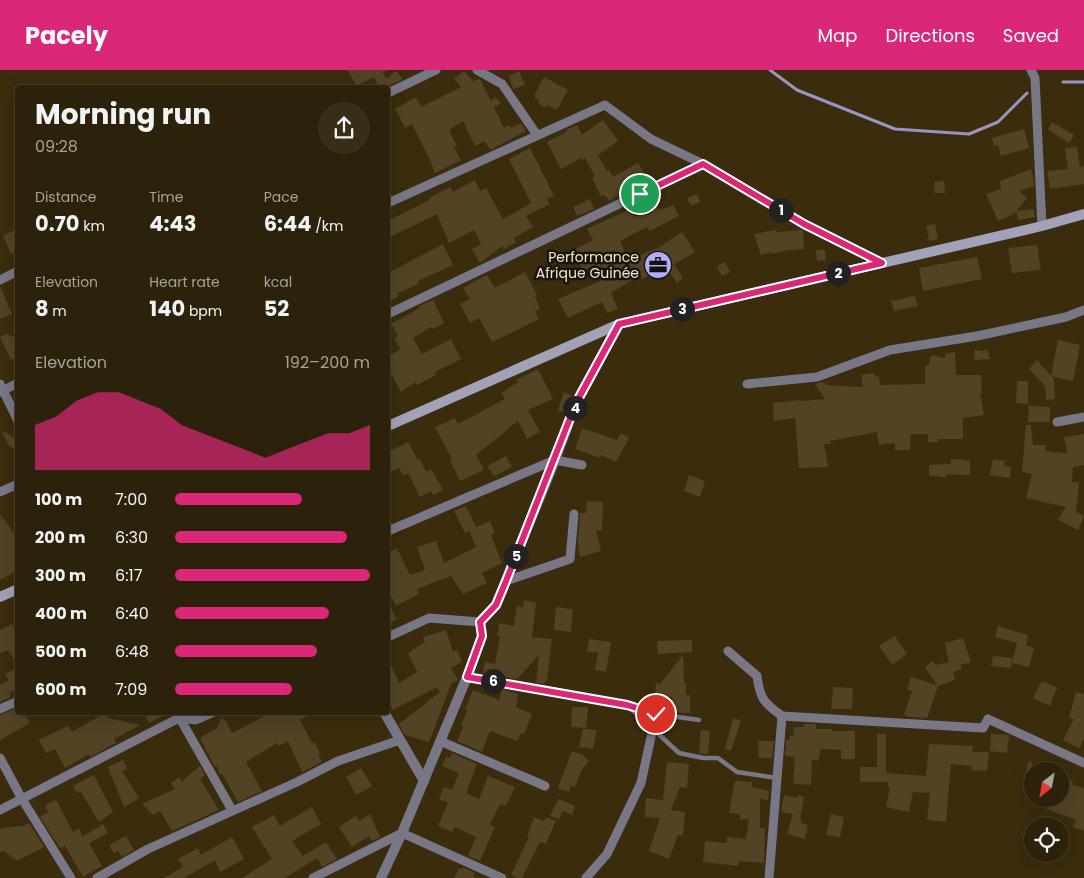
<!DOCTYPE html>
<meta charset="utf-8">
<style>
:root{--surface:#2c210a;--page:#382e18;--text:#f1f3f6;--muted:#a6a39c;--line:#483e2b;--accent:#db2777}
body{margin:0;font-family:Poppins,sans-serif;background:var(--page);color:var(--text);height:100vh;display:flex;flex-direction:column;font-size:19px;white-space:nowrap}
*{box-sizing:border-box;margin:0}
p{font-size:16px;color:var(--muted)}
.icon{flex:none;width:28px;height:28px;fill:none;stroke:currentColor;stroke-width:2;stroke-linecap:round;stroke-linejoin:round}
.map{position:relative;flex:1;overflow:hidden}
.side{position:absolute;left:15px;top:15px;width:375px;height:630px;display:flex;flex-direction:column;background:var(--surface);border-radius:5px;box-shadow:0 5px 20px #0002,0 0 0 1px var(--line)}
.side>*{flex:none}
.needle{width:32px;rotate:211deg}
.tools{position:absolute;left:1024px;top:692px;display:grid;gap:10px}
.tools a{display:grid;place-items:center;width:45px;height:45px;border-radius:50%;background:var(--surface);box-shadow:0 5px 20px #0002,0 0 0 1px var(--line);font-size:25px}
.pin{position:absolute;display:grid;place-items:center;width:42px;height:42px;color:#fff;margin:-21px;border:2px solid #fff;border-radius:50%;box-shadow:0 1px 5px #0007}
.km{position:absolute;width:25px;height:25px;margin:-12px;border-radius:50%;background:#222;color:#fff;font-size:14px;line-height:25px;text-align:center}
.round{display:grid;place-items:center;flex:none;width:52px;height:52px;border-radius:26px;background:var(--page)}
.summary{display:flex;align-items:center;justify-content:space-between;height:85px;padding:0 20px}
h1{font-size:28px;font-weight:700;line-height:38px}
.metrics{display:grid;grid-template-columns:repeat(3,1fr);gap:8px;height:85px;padding:5px 20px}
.metrics div{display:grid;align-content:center}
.metrics b{font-size:21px;font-weight:700}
.metrics small{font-size:14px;font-weight:400}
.metrics p{font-size:14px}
.chart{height:140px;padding:10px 20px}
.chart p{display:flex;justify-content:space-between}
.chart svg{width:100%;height:90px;margin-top:5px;fill:var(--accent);opacity:.7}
ul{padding:0 20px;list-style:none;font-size:16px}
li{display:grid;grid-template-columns:80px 60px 1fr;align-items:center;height:38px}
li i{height:12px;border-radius:6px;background:var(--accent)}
header{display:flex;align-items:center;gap:30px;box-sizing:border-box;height:70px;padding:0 25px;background:var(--accent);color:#fff}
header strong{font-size:24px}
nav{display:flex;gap:28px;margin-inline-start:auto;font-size:18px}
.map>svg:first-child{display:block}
</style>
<header>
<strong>Pacely</strong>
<nav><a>Map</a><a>Directions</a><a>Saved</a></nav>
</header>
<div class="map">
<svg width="1084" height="808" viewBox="0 0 1084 808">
<rect width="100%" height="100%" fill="#3a2c0d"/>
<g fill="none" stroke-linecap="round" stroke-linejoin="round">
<g stroke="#9a94c2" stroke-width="3">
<polyline points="770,0 797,20 895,59 969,64 998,52 1027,23"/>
<polyline points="1063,12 1084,12"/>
</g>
</g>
<g fill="#524325">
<polygon points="348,0 387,0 383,2 386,9 396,1 403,9 385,18 375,18 378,15 374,7 356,16"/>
<polygon points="464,1 473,11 480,9 491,31 495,27 501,33 494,38 504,58 509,55 511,58 521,53 526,61 490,80 485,71 475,76 463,51 449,60 457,76 454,78 461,90 435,103 430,90 412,54 405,58 395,39 416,27 421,37 461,17 454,9"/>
<polygon points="519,1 525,15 513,19 509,6"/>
<polygon points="544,7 568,20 557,40 548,35 546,38 538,33 538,29 535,28 535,24"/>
<polygon points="603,50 618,71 598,85 607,101 609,100 613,107 638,93 647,109 619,124 610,131 604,125 601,127 592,108 595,106 585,88 582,90 581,88 561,99 547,72 567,62 566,60 577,55 582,65"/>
<polygon points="1052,52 1074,65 1069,73 1048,60"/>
<polygon points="1024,59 1029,78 1001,86 998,75 994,76 992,68"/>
<polygon points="1077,77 1080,97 1084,96 1084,114 1050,119 1047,101 1068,99 1065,78"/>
<polygon points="530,78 554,126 547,129 550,134 526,146 533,157 514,168 516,172 504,179 502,176 480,193 472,179 481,174 474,160 449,173 437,144 388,168 388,151 430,130 429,128 450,117 453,122 475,110 480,121 486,118 503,149 531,133 509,89"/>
<polygon points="1031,99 1033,106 1034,116 1019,121 1027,128 1014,144 998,151 986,124 1001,119 1000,111"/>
<polygon points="944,111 945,123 935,123 934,112"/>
<polygon points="697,124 700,132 691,136 687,128"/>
<polygon points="590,129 594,139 577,146 573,137"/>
<polygon points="673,135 679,146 650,161 647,157 620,171 627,188 639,182 641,185 660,177 682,162 695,182 674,194 683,208 677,213 666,197 642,209 640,205 611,223 618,239 607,243 602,232 568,248 558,229 605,209 596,194 583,201 573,180 593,170 587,159 631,139 635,147 658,137 660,140"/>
<polygon points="1033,139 1035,147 1018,150 1016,141"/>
<polygon points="935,154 938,169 929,171 926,156"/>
<polygon points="18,158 18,181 11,184 3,166"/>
<polygon points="776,160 776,162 803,160 804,179 789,180 771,184 771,182 761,185 754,164"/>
<polygon points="443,174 453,195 418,211 419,213 397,224 399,226 390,231 388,225 388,203"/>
<polygon points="1037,175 1041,200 1012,203 1008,178"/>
<polygon points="816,180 825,180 826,190 817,191"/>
<polygon points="977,187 982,209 923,221 919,198"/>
<polygon points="725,192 730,202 722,206 717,196"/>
<polygon points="525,202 537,225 535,226 540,239 535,241 539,249 492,272 479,248 470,253 460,234 470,229 463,218 487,205 495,218"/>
<polygon points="0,216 12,244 0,249"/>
<polygon points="915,226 918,236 894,241 891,231"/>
<polygon points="433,230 444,253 432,259 431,257 413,268 422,284 451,269 461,289 435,302 436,305 417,315 416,312 401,322 388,298 388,287 400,279 394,268 398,266 391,254 420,238 419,236"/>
<polygon points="8,263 10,267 18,264 18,286 11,290 0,267"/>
<polygon points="1058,270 1080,275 1073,311 1051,306"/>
<polygon points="987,279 990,289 975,290 974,280 983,281"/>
<polygon points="955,282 956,305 981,305 982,324 980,324 984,345 963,348 963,369 938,369 938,372 928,372 928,364 911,364 910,380 895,380 895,373 879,375 877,362 830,371 831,374 824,374 828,397 799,398 795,348 774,351 773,333 801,330 801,331 825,329 815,314 823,312 826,315 863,317 861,305 875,303 875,307 879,306 880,315 925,314 925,296 929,295 931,285 945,288 945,284"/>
<polygon points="1037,290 1054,309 1055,329 1046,330 1045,316 1029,299"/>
<polygon points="538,299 553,329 528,340 540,362 527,369 518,351 476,385 484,400 460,411 450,390 452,389 435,357 455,348 458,354 505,329 501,323 518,312 516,310"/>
<polygon points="1017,311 1028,311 1028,334 1016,333"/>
<polygon points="564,322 572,326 565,343 558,340"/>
<polygon points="1029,336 1050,337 1050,352 1028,352"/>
<polygon points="1026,355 1031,355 1033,375 1046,375 1045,381 1067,383 1064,367 1084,364 1084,395 1073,397 1072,412 1079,412 1076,442 1084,446 1078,460 1058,450 1066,437 1026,428 1032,404 1022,402"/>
<polygon points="582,358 617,370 621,363 629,368 616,392 601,385 600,388 575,379"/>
<polygon points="1,360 18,370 18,381 9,376"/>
<polygon points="408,372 418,390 420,389 426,402 431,399 443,420 433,425 431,421 420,427 408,403 403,406 399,398 388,403 388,382"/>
<polygon points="506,386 512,397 494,406 487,396"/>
<polygon points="951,389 970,390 970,405 946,404 946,407 929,406 929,395 951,394"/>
<polygon points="993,389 1005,391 1004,396 1011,397 1010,408 990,405"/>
<polygon points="689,405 705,411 700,427 684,421"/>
<polygon points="587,431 603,432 602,461 596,460 601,481 580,487 578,473 580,443 586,443"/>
<polygon points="466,436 476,457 490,451 495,463 491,465 502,493 482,503 487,513 463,524 451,506 417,519 419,524 396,536 388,519 388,483 397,478 410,505 425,500 417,477 436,471 444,493 476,477 469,461 465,463 454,441"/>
<polygon points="0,444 13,462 18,460 18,500 0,510"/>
<polygon points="524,530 536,533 532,567 552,569 547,611 545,611 544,614 536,613 539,585 517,609 483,603 485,592 495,594 500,566 497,566 499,553 514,556 517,536 523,537"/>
<polygon points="388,532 397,549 388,554"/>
<polygon points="556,537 573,539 571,562 554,560"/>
<polygon points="12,554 18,567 18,596 8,580 0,583 0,560"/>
<polygon points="998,556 1028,565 1026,575 1034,578 1029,597 1012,593 1017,573 995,567"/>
<polygon points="446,560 453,582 457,580 462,592 451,598 458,610 451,614 429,672 405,665 399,654 440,622 437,617 393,640 388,629 388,589 399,613 417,602 408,583 425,572 423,567"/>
<polygon points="895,566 907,584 892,595 879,576"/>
<polygon points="963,568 971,592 960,595 962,599 953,602 955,610 938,616 927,648 910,647 904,645 912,621 907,619 911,607 937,615 925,597 932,591 936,595 949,592 945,573"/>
<polygon points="589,569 611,572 606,602 595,600 598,582 587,582"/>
<polygon points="692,570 692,582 658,584 657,571"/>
<polygon points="683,585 684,613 686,613 686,625 690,625 690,643 671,642 672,627 655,626 656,613 660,614"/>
<polygon points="993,586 1012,588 1011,598 991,596"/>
<polygon points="18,597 18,625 14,620 9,623 11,627 0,632 0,615 9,610 5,604"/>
<polygon points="1042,611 1057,618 1050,636 1033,628"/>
<polygon points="833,617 853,618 852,639 831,639"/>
<polygon points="502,619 518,624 516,637 532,644 524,664 521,663 517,671 490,661 482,682 457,671 463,657 461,656 467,641 465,640 473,620 499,630"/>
<polygon points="1076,622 1084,624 1084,669 1079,678 1063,670 1074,649 1069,648"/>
<polygon points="572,637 588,637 586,658 571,657"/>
<polygon points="17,638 18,642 23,642 30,653 0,670 0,645"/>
<polygon points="143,642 170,642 149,653"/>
<polygon points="260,642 315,642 300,650 312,673 314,672 320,683 318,684 322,692 302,702 288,671 279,676 277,673 246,692 262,721 238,732 222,703 220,705 217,696 215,697 200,668 217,658 221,648 226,651 232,663 263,647"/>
<polygon points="105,643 107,648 140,655 114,669 116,673 90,687 89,684 65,698 55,679 46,683 39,670 68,656 72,662"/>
<polygon points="733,648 741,651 731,681 725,679"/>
<polygon points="804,654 816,654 816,659 832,659 832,661 855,661 855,689 841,689 841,680 821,679 818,691 812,689 811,715 793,714 795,687 785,686 786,670 790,670 790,666 793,666 794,657 804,657"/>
<polygon points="583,659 597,660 593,679 579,677"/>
<polygon points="701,660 710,661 708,684 699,683"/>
<polygon points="877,664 886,664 886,703 926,706 929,674 973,676 972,682 989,682 987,701 971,700 972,696 951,694 946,752 927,750 930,723 913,722 909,742 886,737 890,717 888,717 888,712 860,712 860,697 877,697"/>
<polygon points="991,664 1009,665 1007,683 990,681"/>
<polygon points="758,671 774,671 772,688 759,688"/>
<polygon points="572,681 583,685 589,691 582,699 575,717 571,716 569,722 558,718"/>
<polygon points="452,683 477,694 466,723 479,729 488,706 515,717 506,736 500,734 490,755 495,757 480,791 468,786 476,767 455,757 452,762 438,756 448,733 439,729 444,717 452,720 459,703 442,696 446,687 450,688"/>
<polygon points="123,690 127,699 122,701 139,728 124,737 108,697"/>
<polygon points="667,692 689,694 687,718 680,717 671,740 685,742 683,766 678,765 669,789 649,781 660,748 645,747 646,728 663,730"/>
<polygon points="1028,692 1032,692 1032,717 1024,715"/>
<polygon points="200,696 205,705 200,709 219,740 172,761 160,741 153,745 142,734 175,719 171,713 179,707 182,711"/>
<polygon points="361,698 372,716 356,725 346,707"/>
<polygon points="94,705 113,742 99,752 81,722 77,723 73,716"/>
<polygon points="1060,707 1073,711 1072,715 1084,718 1084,761 1073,757 1076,750 1046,739 1049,729 1060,729"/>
<polygon points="735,711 752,712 752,717 769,721 768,730 760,729 760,758 765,758 764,793 739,791 738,796 703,792 705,771 727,773 727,767 746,769 749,749 740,750 740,744 729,743"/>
<polygon points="784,725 797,728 798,725 804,727 800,749 802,750 801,753 808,755 805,769 787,764 793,744 781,742"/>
<polygon points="558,729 575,736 572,745 563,741 559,749 550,746"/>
<polygon points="56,730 73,762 79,758 82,767 103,754 108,763 89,773 102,796 83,807 65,776 60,778 40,747 48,742 45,735"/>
<polygon points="312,737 321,754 292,771 303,786 326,772 337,789 322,797 317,788 285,808 242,808 272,789 252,757 274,745 280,756"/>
<polygon points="370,744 380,767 372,771 369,766 352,777 339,757 356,746 359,751"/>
<polygon points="831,744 844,747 840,767 826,765"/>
<polygon points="534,747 544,751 546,747 556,751 546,774 540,772 522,808 517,808 511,805 529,767 527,766"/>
<polygon points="29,753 44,777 17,791 4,781 0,783 0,758 23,756"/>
<polygon points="126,766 134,780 122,787 118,781 114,784 109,775"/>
<polygon points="232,767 244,789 220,802 215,790 184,808 164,808 183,797 178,789 198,778 201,785"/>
<polygon points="463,797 475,803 473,806 478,808 454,808 459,798 462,799"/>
</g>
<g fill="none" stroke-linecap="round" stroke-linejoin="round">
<g stroke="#777786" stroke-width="4.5">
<polyline points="572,625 627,635 656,644 699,650"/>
<polyline points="627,635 679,683 703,688 718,688 737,702 777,708"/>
</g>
<g stroke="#777786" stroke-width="9">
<polyline points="477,0 502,14 537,65"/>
<polyline points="1031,0 1035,8 1042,156"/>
<polyline points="388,23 436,0"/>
<polyline points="388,133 605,35 651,69 703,94 804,154 882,193"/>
<polyline points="0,210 18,201"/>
<polyline points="388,244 703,94"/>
<polyline points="0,314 18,351"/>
<polyline points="747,314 817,307 890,280 977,266 1066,247 1084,240"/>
<polyline points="0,322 18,313"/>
<polyline points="1057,352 1084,347"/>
<polyline points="0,422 18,414"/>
<polyline points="388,461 555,390 582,395"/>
<polyline points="506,511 570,489 574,444"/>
<polyline points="388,567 429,548 480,552"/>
<path d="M728,581L757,606C760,629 764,633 782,646L983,658L988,649L1084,693"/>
<polyline points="467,607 572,625"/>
<polyline points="0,639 18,631"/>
<polyline points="178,645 232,740"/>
<polyline points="440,671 545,716"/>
<polyline points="0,688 22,729 71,808"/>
<polyline points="0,740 179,648 196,650 214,642"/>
<polyline points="97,808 148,779 297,712 338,691 400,670"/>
<polyline points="313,808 402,763 502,808"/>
<polyline points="586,808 607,784 641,713 656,644"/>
<polyline points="769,808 782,646"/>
</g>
<g stroke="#777786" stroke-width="10">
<polyline points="384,642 424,711"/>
<polyline points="381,808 402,763 467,607 482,566 480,552 496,535 555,390 576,333 619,254"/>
</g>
<g stroke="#a1a1b8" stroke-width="10">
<polyline points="388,356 619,254 1042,156 1084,144"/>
<polyline points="0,527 18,519"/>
</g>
</g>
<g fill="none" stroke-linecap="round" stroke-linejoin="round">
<g stroke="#fff" stroke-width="10">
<polyline id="route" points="640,124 703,94 804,154 882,193 619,254 576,333 506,511 496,535 480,552 482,566 467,607 627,635 656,644"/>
</g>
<use href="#route" stroke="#db2777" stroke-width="6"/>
</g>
<defs>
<g id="office-disc" transform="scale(1.4375)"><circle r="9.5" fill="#b1adfa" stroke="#1b1509"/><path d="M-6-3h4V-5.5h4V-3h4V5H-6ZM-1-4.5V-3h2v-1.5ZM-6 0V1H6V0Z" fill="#111"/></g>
</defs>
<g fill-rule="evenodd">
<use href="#office-disc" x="658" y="195"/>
</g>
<g text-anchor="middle" stroke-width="5" stroke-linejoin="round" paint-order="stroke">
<g font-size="14" fill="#f0e7d6" stroke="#1b1509" text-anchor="end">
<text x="639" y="192">Performance<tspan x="639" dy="16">Afrique Guinée</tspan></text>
</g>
</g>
</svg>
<div class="tools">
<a><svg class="needle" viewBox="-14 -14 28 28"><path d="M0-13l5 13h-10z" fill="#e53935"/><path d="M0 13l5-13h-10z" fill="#a6a39c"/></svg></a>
<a><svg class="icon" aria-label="locate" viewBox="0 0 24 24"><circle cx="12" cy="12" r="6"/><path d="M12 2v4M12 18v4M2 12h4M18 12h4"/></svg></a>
</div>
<div class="pin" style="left:640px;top:124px;background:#1e9e55"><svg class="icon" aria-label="arrive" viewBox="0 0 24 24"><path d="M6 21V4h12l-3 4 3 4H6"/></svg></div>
<div class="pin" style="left:656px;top:644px;background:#d93025"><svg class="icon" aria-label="check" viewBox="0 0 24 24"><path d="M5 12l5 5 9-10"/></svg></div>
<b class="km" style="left:781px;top:140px">1</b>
<b class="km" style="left:838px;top:203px">2</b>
<b class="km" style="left:682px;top:239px">3</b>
<b class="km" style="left:575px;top:338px">4</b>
<b class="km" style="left:516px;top:486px">5</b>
<b class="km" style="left:493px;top:611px">6</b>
<section class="side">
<div class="summary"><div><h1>Morning run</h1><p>09:28</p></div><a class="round"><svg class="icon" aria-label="share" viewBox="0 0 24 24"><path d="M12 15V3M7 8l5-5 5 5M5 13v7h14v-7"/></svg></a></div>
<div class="metrics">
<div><p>Distance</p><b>0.70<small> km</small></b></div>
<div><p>Time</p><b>4:43</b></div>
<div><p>Pace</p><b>6:44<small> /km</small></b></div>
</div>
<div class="metrics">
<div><p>Elevation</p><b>8<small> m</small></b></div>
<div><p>Heart rate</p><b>140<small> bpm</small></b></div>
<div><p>kcal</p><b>52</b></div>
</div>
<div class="chart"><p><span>Elevation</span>192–200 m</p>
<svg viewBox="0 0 160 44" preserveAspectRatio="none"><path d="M0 44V22L10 18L20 10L30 6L40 6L50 10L60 14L70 22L80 26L90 30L100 34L110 38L120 34L130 30L140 26L150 26L160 22V44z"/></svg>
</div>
<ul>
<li><b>100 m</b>7:00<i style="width:65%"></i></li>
<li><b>200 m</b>6:30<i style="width:88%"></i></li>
<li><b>300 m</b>6:17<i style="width:100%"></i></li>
<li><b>400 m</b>6:40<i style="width:79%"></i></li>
<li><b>500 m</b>6:48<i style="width:73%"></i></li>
<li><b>600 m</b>7:09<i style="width:60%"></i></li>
</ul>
</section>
</div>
